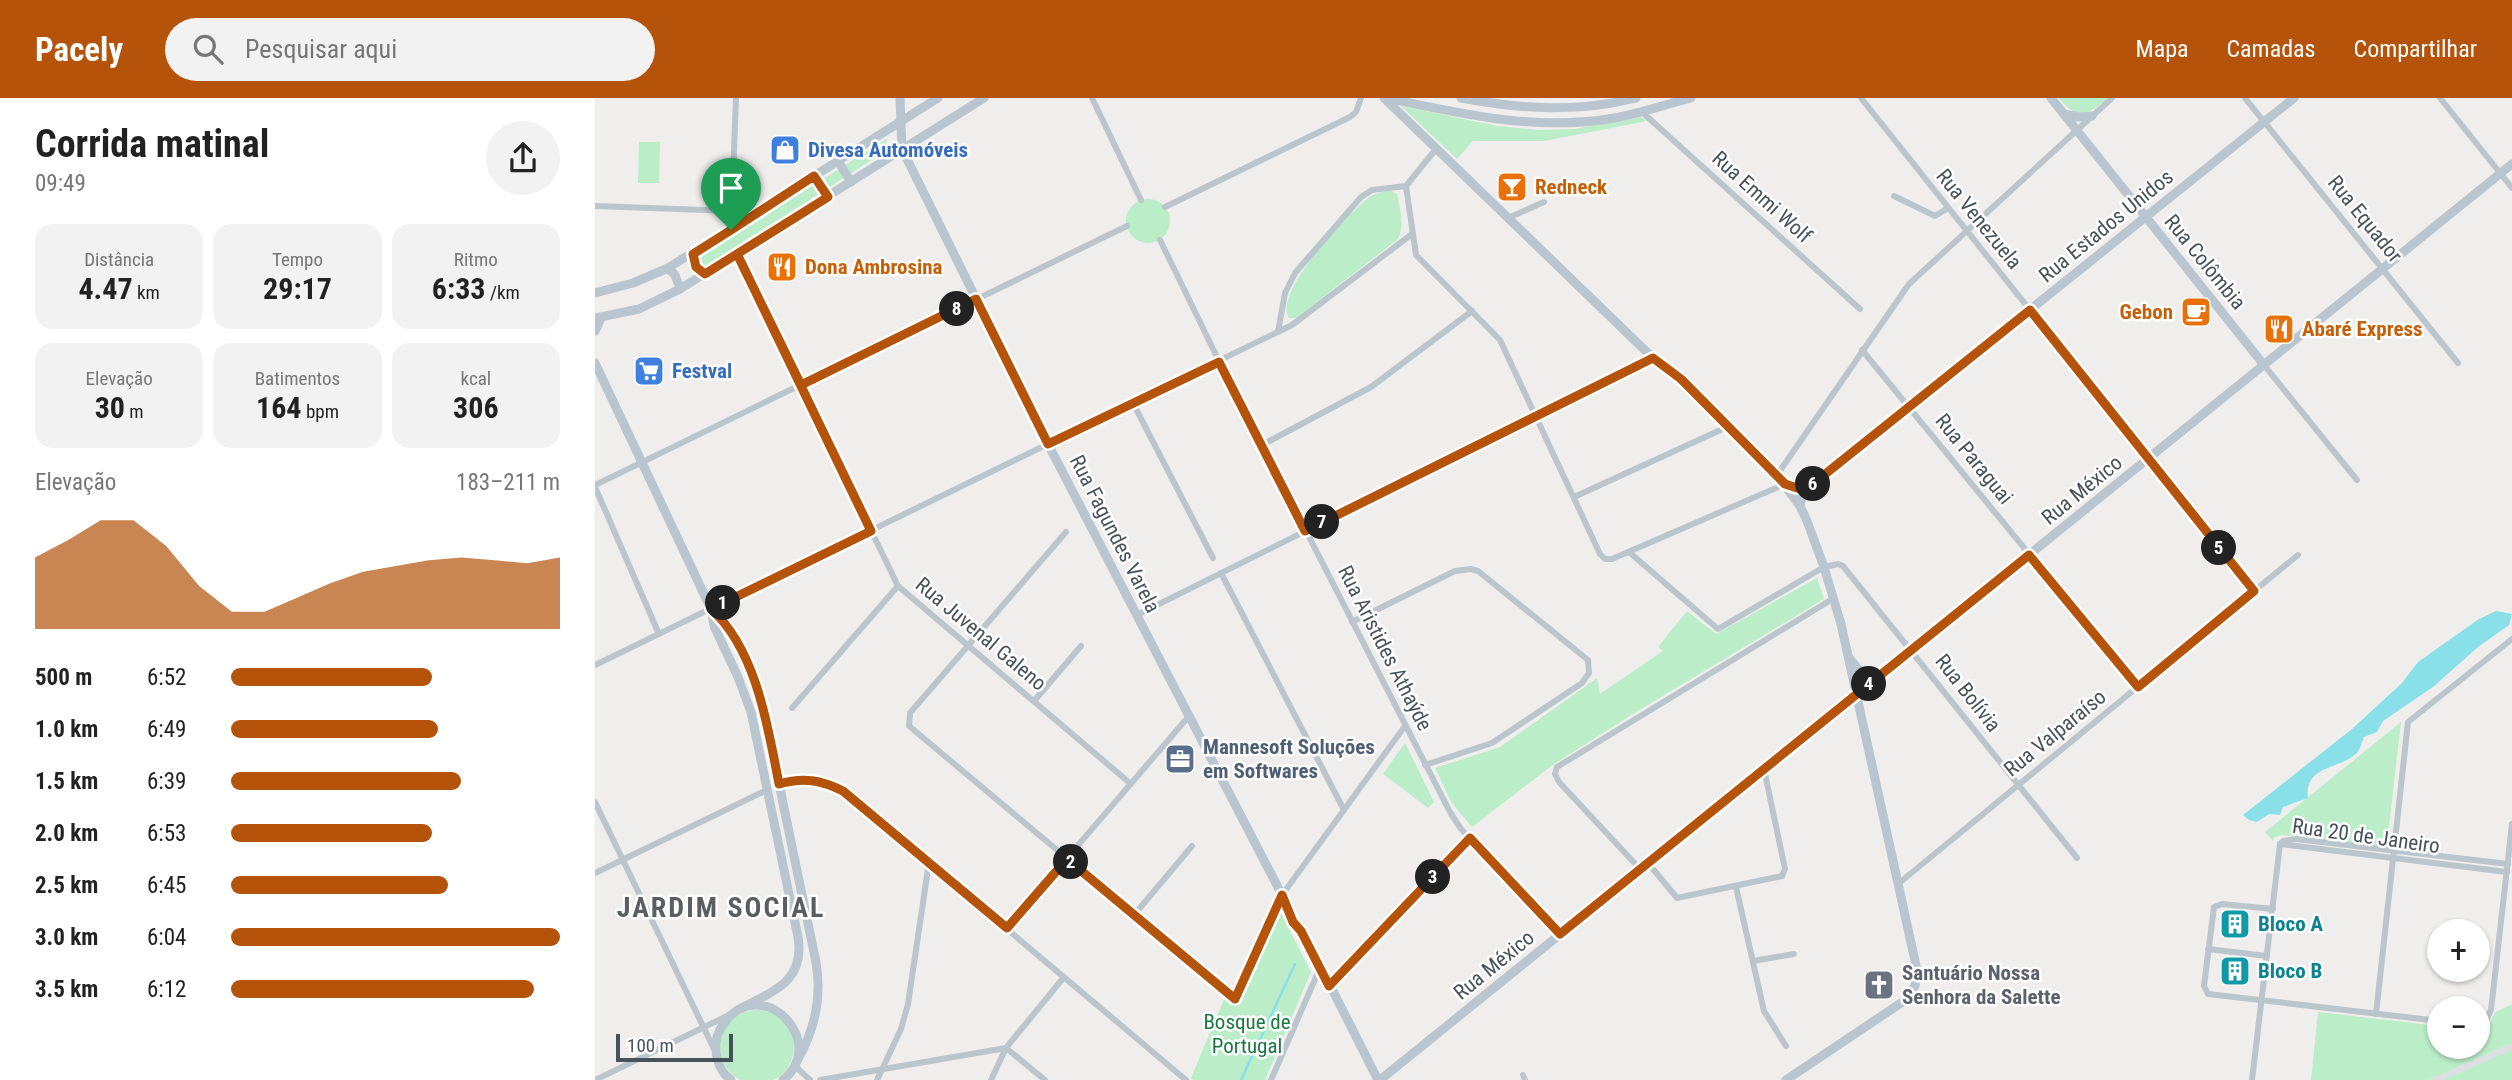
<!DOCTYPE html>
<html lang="pt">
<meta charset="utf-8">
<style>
:root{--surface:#fff;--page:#f2f2f2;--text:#222;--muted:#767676;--accent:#b45309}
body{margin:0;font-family:"Roboto Condensed",sans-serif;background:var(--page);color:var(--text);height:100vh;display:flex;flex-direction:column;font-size:26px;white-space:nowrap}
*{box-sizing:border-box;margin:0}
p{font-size:23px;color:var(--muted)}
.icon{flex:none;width:38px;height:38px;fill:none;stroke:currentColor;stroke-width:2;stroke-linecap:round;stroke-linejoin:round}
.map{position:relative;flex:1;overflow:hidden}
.sheet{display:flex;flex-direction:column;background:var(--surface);width:595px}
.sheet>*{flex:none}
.fabs{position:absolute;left:1832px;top:821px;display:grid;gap:14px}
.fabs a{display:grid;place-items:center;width:63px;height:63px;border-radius:50%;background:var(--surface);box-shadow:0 2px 5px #0004;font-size:35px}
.scale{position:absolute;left:21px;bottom:18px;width:117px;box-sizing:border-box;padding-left:7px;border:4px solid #46525a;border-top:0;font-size:19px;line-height:24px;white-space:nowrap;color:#46525a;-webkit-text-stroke:5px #fff;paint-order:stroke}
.pin{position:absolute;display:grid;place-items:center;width:60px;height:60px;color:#fff;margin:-72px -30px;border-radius:50% 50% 50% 0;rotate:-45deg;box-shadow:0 0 7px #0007}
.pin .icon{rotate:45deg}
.km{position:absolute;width:35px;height:35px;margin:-18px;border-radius:50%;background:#222;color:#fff;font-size:19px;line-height:35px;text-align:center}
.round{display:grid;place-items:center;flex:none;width:74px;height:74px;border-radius:37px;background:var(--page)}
.headline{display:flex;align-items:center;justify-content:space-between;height:119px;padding:0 35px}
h1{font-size:38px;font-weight:700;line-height:52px}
.stats{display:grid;grid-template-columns:repeat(3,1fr);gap:10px;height:119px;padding:7px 35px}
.stats div{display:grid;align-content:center;border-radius:18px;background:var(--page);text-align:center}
.stats b{font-size:30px;font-weight:700}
.stats small{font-size:19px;font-weight:400}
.stats p{font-size:19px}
.chart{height:196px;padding:14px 35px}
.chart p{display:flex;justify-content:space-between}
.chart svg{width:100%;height:126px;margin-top:7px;fill:var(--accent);opacity:.7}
ul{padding:0 35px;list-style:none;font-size:23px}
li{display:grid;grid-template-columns:112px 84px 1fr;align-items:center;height:52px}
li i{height:18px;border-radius:9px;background:var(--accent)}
header{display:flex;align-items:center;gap:42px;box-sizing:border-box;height:98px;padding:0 35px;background:var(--accent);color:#fff}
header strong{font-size:33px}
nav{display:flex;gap:38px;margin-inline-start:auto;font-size:24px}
.search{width:490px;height:63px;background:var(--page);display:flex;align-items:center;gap:18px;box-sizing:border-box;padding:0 24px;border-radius:38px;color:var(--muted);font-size:26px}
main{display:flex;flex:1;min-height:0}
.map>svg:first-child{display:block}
</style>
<header>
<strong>Pacely</strong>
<div class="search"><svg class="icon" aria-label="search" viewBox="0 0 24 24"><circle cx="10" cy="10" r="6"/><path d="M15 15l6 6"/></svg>Pesquisar aqui</div>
<nav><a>Mapa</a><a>Camadas</a><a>Compartilhar</a></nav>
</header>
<main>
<section class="sheet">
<div class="headline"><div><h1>Corrida matinal</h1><p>09:49</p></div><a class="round"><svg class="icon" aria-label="share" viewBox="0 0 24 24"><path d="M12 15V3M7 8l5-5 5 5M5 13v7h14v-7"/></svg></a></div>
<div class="stats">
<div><p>Distância</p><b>4.47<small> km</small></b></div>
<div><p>Tempo</p><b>29:17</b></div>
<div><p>Ritmo</p><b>6:33<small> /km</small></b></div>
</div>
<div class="stats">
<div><p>Elevação</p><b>30<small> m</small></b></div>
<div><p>Batimentos</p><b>164<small> bpm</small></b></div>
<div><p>kcal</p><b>306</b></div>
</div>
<div class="chart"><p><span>Elevação</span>183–211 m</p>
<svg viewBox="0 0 160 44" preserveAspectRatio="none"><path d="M0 44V19L10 13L20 6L30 6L40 15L50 29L60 38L70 38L80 33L90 28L100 24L110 22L120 20L130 19L140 20L150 21L160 19V44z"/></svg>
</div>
<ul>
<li><b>500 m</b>6:52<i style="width:61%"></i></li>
<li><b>1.0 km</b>6:49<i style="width:63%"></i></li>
<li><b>1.5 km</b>6:39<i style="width:70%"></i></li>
<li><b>2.0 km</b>6:53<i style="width:61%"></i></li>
<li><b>2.5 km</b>6:45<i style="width:66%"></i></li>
<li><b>3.0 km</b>6:04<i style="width:100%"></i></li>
<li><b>3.5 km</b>6:12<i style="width:92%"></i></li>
</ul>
</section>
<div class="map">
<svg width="1917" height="982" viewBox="0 0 1917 982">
<rect width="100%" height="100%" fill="#f0eded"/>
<polygon fill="#dcdfe2" points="1917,945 1917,982 1833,982"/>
<g fill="#bcedc9">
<path d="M1464,0H1513C1493,17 1482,23 1464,0Z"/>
<polygon points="806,8 902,28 944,32 979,31 1046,19 1052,23 949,43 878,43 862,61"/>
<polygon points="291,41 293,51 110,170 105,160"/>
<polygon points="44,44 65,44 64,85 43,85"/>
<path d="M794,92L802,96C805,112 810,126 803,141L701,220H694C677,195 753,116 773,100C779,96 786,94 794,92Z"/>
<circle cx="553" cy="123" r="22"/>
<polygon points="1222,480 1229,501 1041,614 959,666 877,729 856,704 840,670 905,649 1002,580 1005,596 1068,553 1063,549 1092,513 1121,536"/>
<polygon points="1806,624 1792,746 1787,748 1688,737 1680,739 1678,743 1670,734"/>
<polygon points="810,645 839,704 833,710 788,676"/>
<polygon points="686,815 716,874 670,982 599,982 596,980 630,899 640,904 647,899"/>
<polygon points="1917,906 1917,945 1833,982 1716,982 1723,914 1844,928 1844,948 1883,948 1883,932 1894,927 1900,914"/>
<circle cx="162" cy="949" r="37"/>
<polygon points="1917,952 1917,982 1848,982"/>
</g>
<path fill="#8ae0e9" d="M1901,513L1917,516L1914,527L1883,549L1838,589L1788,623L1782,634L1769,639C1767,644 1765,651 1762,655C1744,672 1709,667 1713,700L1688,709L1685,717L1674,716L1662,724L1654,722L1648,717L1757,631L1807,585L1823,564L1884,521Z"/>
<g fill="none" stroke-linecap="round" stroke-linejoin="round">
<polyline stroke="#8ae0e9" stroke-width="2.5" points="646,982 700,866"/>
<g stroke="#bbc6cc" stroke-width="6">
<polyline points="497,0 546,102"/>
<polyline points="1266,0 1659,493"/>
<polyline points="1650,0 1863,265"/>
<polyline points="1845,0 1917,90"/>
<polyline points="1047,14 1265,211"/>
<polyline points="811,88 821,157 905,242 1005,456 1010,461 1017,461 1190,386"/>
<polyline points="1299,98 1340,118 1353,110"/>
<polyline points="0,108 137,113"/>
<polyline points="570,109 755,19 761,14 766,0"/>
<polyline points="913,120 949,104"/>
<polyline points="136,131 141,0"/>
<polyline points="565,142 624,263 855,714 866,731 965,836"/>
<polyline points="142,156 303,488 536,686"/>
<polyline points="683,234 690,195 700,175 766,99 777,92 811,88 841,51"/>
<polyline points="1267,252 1543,589"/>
<polyline points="1669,267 1762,382"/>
<polyline points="538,305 618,460"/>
<polyline points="667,347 776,289 877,213"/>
<polyline points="1182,377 1314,186 1517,0"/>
<polyline points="0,387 532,128"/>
<polyline points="0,389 64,536"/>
<polyline points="979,399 1132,329"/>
<polyline points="471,434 315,615 314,628 640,901 687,797 810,628"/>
<polyline points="1034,454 1123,531 1229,469 1243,466 1248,468 1482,760"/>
<polyline points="626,475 749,712"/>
<polyline points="542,517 1058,260"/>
<polyline points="757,524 860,473 876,471 883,473 993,562 994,575 987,585 897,645 830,667"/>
<polyline points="0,567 697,227 817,136"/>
<polyline points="439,603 486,548"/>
<polyline points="197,610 303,488"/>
<path d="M184,686C208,679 226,682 248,693L591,982"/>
<polyline points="0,704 119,951"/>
<polyline points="1685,746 1688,743 1701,741 1913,766"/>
<polyline points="1685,746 1912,774"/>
<polyline points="1053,765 1082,800 1187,778 1190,771 1169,671"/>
<polyline points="1045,771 964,684 960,676 962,669 1239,500"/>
<polyline points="0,775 172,692"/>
<polyline points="1303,786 1703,457"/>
<polyline points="1141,789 1169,913 1191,948"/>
<polyline points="1678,811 1627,806 1619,809 1609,888 1613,896 1844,923"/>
<polyline points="539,817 597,748"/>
<polyline points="412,830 594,618"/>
<polyline points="1613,851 1672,858"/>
<polyline points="1158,863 1199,856"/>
<polyline points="734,888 875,740"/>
<polyline points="1781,916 1813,624 1917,541"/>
<polyline points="1883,926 1891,922 1896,912 1917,726"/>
<polyline points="200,968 215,982"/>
<polyline points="928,977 930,982"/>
<polyline points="0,982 134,917"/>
<polyline points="225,982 411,950 450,982"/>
<polyline points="282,982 306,931 313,906 334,764"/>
<polyline points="396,982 411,950 469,879"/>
<polyline points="676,982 725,870"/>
<polyline points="1657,982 1685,746"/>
</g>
<g stroke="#b9c6cf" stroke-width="9">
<polyline points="305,0 307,51 453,346 687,797 698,824 706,833"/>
<polyline points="789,0 1058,260 1086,281 1182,377 1205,408 1212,423 1229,469 1246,526 1322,872 1320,888 1309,903 1191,982"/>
<path d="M791,0C865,15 937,33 1013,21C1041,17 1068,7 1096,0"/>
<path d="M866,0C926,11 982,15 1041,0"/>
<polyline points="1456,0 1669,267"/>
<polyline points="1469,16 1483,19 1497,18"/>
<polyline points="243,63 256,84"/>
<polyline points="220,78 233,99"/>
<polyline points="98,156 101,169 110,176"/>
<polyline points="73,170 80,177 85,191"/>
<polyline points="0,195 38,185 73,170 343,0"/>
<polyline points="0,220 44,211 85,191 389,0"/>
<polyline points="0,233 6,220"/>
<path d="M0,265L116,511L119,528L143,579L156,614L203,839C210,883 180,892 147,910"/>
<polyline points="1205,408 1207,397 1214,389 1699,0"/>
<path d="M116,511C166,556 176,647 189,710C200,761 210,813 221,864C227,900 220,931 202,963"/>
<polyline points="1255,561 1268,577 1280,581"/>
<polyline points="705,828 783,982"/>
<path d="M136,982C124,973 120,958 121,944C122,934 127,927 133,920C172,879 233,945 188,982"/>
<polyline points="785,982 1917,66"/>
</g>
</g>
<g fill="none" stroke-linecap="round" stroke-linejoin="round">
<g stroke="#fff" stroke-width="14">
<path id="route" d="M136,132L98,156L101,169L110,176L142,156L148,168L276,433L116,511C161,551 173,629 184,686C208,679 226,682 248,693L412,830L472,761L640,901L687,797L698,824L706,833L734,888L875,740L965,836L1434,457L1543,589L1659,493L1435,212L1214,389L1202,390L1190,386L1086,281L1058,260L710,433L624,264L453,346L381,201L206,287L142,156L233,99L219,78L136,132"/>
</g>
<use href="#route" stroke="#b45309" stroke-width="9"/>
</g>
<defs>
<g id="shop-square" transform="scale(1.575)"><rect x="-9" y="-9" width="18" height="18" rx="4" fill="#3f7fe0" stroke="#fff"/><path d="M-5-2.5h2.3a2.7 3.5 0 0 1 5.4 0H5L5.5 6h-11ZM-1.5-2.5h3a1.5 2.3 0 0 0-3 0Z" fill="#fff"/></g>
<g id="bar-square" transform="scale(1.575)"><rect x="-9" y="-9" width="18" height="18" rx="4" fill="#e8710a" stroke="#fff"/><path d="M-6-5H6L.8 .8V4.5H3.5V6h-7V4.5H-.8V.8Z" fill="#fff"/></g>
<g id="restaurant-square" transform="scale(1.575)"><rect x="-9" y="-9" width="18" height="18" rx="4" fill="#e8710a" stroke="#fff"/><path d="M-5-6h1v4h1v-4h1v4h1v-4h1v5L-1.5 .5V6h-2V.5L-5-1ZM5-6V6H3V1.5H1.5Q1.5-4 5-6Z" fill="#fff"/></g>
<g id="cafe-square" transform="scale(1.575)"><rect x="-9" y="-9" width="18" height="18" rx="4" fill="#e8710a" stroke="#fff"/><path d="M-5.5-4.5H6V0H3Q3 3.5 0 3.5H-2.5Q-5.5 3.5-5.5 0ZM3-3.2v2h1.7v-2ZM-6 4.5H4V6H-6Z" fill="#fff"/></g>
<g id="supermarket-square" transform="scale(1.575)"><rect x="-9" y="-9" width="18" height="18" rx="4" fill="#3f7fe0" stroke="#fff"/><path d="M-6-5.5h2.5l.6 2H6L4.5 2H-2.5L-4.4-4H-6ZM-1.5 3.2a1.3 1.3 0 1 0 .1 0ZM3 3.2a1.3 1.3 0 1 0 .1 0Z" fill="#fff"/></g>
<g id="office-square" transform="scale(1.575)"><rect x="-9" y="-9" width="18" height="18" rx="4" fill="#5c6f8a" stroke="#fff"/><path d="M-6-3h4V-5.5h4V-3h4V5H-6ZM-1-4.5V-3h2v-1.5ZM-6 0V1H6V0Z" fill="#fff"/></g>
<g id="building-square" transform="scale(1.575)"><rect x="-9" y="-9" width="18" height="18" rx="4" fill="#0f9aa8" stroke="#fff"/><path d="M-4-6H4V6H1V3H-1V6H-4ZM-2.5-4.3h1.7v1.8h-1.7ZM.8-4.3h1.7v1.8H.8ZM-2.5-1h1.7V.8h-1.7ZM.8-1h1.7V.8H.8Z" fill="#fff"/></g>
<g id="church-square" transform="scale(1.575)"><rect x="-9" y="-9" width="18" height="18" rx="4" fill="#6b7280" stroke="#fff"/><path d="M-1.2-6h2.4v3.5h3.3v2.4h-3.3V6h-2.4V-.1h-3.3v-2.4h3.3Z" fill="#fff"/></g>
</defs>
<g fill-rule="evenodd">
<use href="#shop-square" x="190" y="52"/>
<use href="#bar-square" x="917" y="89"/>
<use href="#restaurant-square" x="187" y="169"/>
<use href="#cafe-square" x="1601" y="214"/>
<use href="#restaurant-square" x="1684" y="231"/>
<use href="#supermarket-square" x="54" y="273"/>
<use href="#office-square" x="585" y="661"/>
<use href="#building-square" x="1640" y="826"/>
<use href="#building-square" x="1640" y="873"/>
<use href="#church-square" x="1284" y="887"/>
</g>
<g text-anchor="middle" stroke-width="5" stroke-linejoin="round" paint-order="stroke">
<g font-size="21" font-weight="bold" fill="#366cbe" stroke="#fff" text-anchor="start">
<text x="213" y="59">Divesa Automóveis</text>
<text x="77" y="280">Festval</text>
</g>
<g font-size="21" font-weight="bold" fill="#c56008" stroke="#fff" text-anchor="start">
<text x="940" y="96">Redneck</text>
<text x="210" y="176">Dona Ambrosina</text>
<text x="1578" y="221" text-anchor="end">Gebon</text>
<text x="1707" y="238">Abaré Express</text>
</g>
<g font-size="21" fill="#46525a" stroke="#fff">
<text transform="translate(1167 99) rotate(42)" y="7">Rua Emmi Wolf</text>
<text transform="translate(1384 121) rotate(51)" y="7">Rua Venezuela</text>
<text transform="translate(1770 121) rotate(51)" y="7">Rua Equador</text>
<text transform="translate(1511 128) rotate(-39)" y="7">Rua Estados Unidos</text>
<text transform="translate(1610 164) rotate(51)" y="7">Rua Colômbia</text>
<text transform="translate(1379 361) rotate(51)" y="7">Rua Paraguai</text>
<text transform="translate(1487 392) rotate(-39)" y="7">Rua México</text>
<text transform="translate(520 436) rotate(63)" y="7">Rua Fagundes Varela</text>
<text transform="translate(386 536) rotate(40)" y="7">Rua Juvenal Galeno</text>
<text transform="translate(790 550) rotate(63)" y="7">Rua Aristides Athaýde</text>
<text transform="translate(1373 595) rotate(52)" y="7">Rua Bolívia</text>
<text transform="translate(1460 635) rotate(-39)" y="7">Rua Valparaíso</text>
<text transform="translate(1771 738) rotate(8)" y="7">Rua 20 de Janeiro</text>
<text transform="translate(899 867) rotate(-39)" y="7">Rua México</text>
</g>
<g font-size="21" font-weight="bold" fill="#4e5e75" stroke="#fff" text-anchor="start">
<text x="608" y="656">Mannesoft Soluções<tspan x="608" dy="24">em Softwares</tspan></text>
</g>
<g font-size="21" font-weight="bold" fill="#0d838f" stroke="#fff" text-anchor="start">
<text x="1663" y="833">Bloco A</text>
<text x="1663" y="880">Bloco B</text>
</g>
<g font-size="21" font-weight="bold" fill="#5b616d" stroke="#fff" text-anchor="start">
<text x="1307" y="882">Santuário Nossa<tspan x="1307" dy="24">Senhora da Salette</tspan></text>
</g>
<g font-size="21" fill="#19783e" stroke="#fff">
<text x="652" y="931">Bosque de<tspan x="652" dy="24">Portugal</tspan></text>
</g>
<g font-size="28" font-weight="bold" letter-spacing="2" fill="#5a5e62" stroke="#fff">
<text x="126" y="819">JARDIM SOCIAL</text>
</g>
</g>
</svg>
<div class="fabs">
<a>+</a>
<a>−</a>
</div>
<div class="scale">100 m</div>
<div class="pin" style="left:136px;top:132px;background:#1e9e55"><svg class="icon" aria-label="arrive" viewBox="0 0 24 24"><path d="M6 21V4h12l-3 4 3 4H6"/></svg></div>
<b class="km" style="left:128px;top:505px">1</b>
<b class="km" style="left:476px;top:764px">2</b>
<b class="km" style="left:838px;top:779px">3</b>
<b class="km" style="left:1274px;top:586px">4</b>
<b class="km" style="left:1624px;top:450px">5</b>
<b class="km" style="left:1218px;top:386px">6</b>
<b class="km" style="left:727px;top:424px">7</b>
<b class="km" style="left:362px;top:211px">8</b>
</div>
</main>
